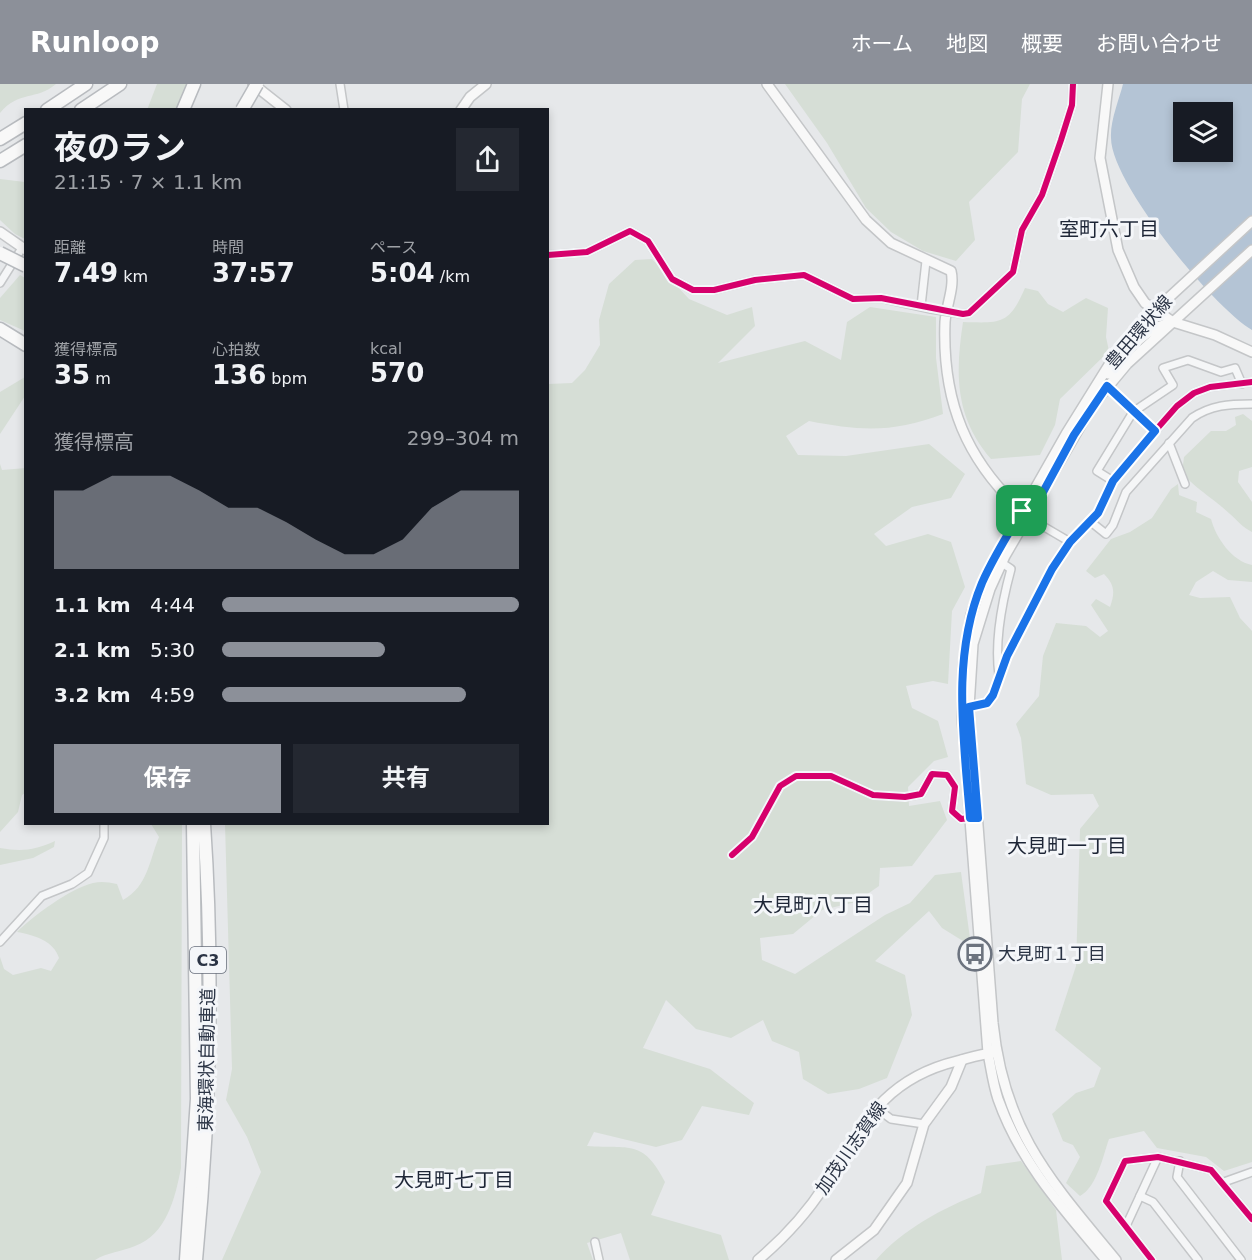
<!DOCTYPE html>
<html lang="ja">
<meta charset="utf-8">
<style>
:root{--surface:#171b24;--page:#242831;--text:#f1f3f6;--muted:#9ea1a6;--accent:#8c9099}
body{margin:0;font-family:"DejaVu Sans","Noto Sans JP",sans-serif;background:var(--page);color:var(--text);height:100vh;display:flex;flex-direction:column;font-size:22px;white-space:nowrap}
*{box-sizing:border-box;margin:0}
p{font-size:20px;color:var(--muted)}
.icon{flex:none;width:33px;height:33px;fill:none;stroke:currentColor;stroke-width:2;stroke-linecap:round;stroke-linejoin:round}
.map{position:relative;flex:1;overflow:hidden}
.panel{position:absolute;left:24px;top:24px;width:525px;height:717px;display:flex;flex-direction:column;background:var(--surface);border-radius:0px;box-shadow:0 3px 9px #0003}
.panel>*{flex:none}
.fabs{position:absolute;left:1173px;top:18px;display:grid;gap:12px}
.fabs a{display:grid;place-items:center;width:60px;height:60px;border-radius:0px;background:var(--surface);box-shadow:0 3px 9px #0003;font-size:30px}
.pin{position:absolute;display:grid;place-items:center;width:51px;height:51px;color:#fff;margin:-26px;border-radius:12px;box-shadow:0 3px 9px #0006}
.round{display:grid;place-items:center;flex:none;width:63px;height:63px;border-radius:0px;background:var(--page)}
.head{display:flex;align-items:center;justify-content:space-between;height:102px;padding:0 30px}
h1{font-size:33px;font-weight:700;line-height:45px}
.figures{display:grid;grid-template-columns:repeat(3,1fr);gap:9px;height:102px;padding:6px 30px}
.figures div{display:grid;align-content:center}
.figures b{font-size:26px;font-weight:700}
.figures small{font-size:16px;font-weight:400}
.figures p{font-size:16px}
.chart{height:168px;padding:12px 30px}
.chart p{display:flex;justify-content:space-between}
.chart svg{width:100%;height:108px;margin-top:6px;fill:var(--accent);opacity:.7}
.action{display:flex;gap:12px;margin-top:auto;padding:12px 30px}
.action a{flex:1;height:69px;border-radius:0px;background:var(--accent);color:#fff;font-size:24px;font-weight:700;line-height:69px;text-align:center}
.action a+a{background:var(--page);color:var(--text)}
ul{padding:0 30px;list-style:none;font-size:20px}
li{display:grid;grid-template-columns:96px 72px 1fr;align-items:center;height:45px}
li i{height:15px;border-radius:8px;background:var(--accent)}
header{display:flex;align-items:center;gap:36px;box-sizing:border-box;height:84px;padding:0 30px;background:var(--accent);color:#fff}
header strong{font-size:28px}
nav{display:flex;gap:33px;margin-inline-start:auto;font-size:21px}
.map>svg:first-child{display:block}
</style>
<header>
<strong>Runloop</strong>
<nav><a>ホーム</a><a>地図</a><a>概要</a><a>お問い合わせ</a></nav>
</header>
<div class="map">
<svg width="1252" height="1176" viewBox="0 0 1252 1176">
<rect width="100%" height="100%" fill="#e6e8ea"/>
<g fill="#d6ded6">
<path d="M0,0H56C36,17 19,6 0,29Z"/>
<polygon points="157,0 189,0 178,25 147,26"/>
<polygon points="785,0 1030,0 1022,15 1018,68 969,118 975,156 956,177 923,167 891,148 866,124 827,59"/>
<polygon points="0,95 25,98 25,155 15,150 0,136"/>
<path d="M652,175L689,215L727,231L752,223L755,242L718,279L805,257L841,276L847,238L870,223L936,233V274L943,330C894,349 860,347 809,337L786,352L798,371L846,372L929,360L965,390L951,414L912,423L874,450L886,462L928,450L951,458L965,503L952,527L948,600L933,597L906,602L912,624L938,637L948,673L934,677L908,703L909,722L940,717L947,736L912,782L880,784L879,802L856,818L822,826L793,850L760,854L762,876L795,890L885,831L910,819L935,791L961,788L971,862L942,844L929,827L875,877L905,891L912,931L887,994L859,1005L828,1010L803,995L799,968L772,957L763,936L731,954L696,945L666,916L643,964L710,985L754,1019L749,1031L702,1022L682,1056L656,1063L594,1048L587,1062C630,1065 643,1055 665,1098L651,1131L721,1151L729,1176H630L621,1149L587,1159L593,1176H222L261,1088L247,1053L226,1016L232,985L225,740H548V300L572,299L585,286L600,261L599,236L609,200L635,176Z"/>
<polygon points="20,191 25,194 25,247 0,236 0,214"/>
<path d="M1025,204L1038,207L1048,220L1063,228L1086,214L1108,224L1106,253L1109,267L1060,315L1055,341L1040,371L991,375C955,333 955,291 963,238C1001,239 1009,241 1025,204Z"/>
<polygon points="25,293 25,312 0,350 0,308"/>
<path d="M1243,330L1252,337V383L1239,387L1238,398L1252,418V448C1242,443 1238,437 1230,430C1214,415 1196,405 1182,389L1184,373L1211,347H1226L1236,341L1235,333Z"/>
<polygon points="0,380 2,386 26,384 25,709 22,711 18,728 0,748"/>
<path d="M1178,400L1179,411L1197,418L1196,428L1211,435C1216,454 1232,477 1252,481V498L1228,496L1213,487L1196,498L1189,511L1200,514L1230,513L1240,534L1252,547V1078L1224,1087L1206,1073L1157,1064L1144,1047L1109,1055C1103,1072 1097,1103 1080,1112L1066,1099L1080,1073L1073,1061L1063,1057L1052,1030L1076,1009L1094,1003L1101,984L1055,946L1076,882L1080,745L1099,722L1093,710L1051,711L1026,700L1021,654L1016,640L1039,612L1043,572L1056,539L1086,542L1100,553L1108,547L1091,521L1096,515L1110,523C1115,509 1115,501 1104,490L1095,494L1086,487L1111,455L1130,448L1152,434L1171,405Z"/>
<path d="M151,740H182L181,1084C175,1114 167,1150 135,1162C121,1168 108,1168 95,1176H0V873L4,885L13,891L41,884L51,887L59,874C54,857 34,851 17,848C33,832 71,804 93,799C101,797 108,798 117,800L123,816C148,802 149,777 159,753Z"/>
<path d="M55,757L54,763L33,774L0,781V764C22,768 35,766 55,757Z"/>
<path d="M1021,1077L1056,1126L1062,1176H876C903,1145 943,1124 981,1109L986,1082Z"/>
</g>
<path fill="#b4c4d5" fill-rule="evenodd" d="M1123,0H1252V246C1213,223 1111,99 1111,54C1110,37 1119,16 1123,0ZM1184,28H1222V68H1184Z"/>
<g fill="none" stroke-linecap="round" stroke-linejoin="round">
<g stroke="#c4c6c8" stroke-width="10">
<g id="street">
<polyline points="340,0 344,26"/>
<polyline points="548,171 587,168 630,147 648,157 672,195 693,206 714,206 755,196 804,191 853,215 881,214 931,225"/>
<polyline points="0,199 22,164"/>
<polyline points="921,222 926,177"/>
<polyline points="963,230 969,229 1013,188 1022,146 1042,111 1061,56 1072,21 1073,0"/>
<polyline points="1107,302 1155,347"/>
<polyline points="1169,359 1185,400"/>
<polyline points="1113,397 1097,387 1133,328 1173,301 1163,284 1188,276 1221,288 1235,284 1242,300"/>
<polyline points="1029,434 1070,458"/>
<path d="M1091,438L1106,450L1113,441L1126,408L1192,334C1211,321 1229,320 1252,320"/>
<path d="M999,591C994,556 1002,518 1011,485L1002,479"/>
<polyline points="969,623 987,619 993,611 1007,572 1052,485 1070,458 1098,429 1113,397 1155,347 1177,322 1194,309 1210,303 1252,298"/>
<polyline points="732,771 752,753 780,702 796,692 831,692 873,711 905,713 921,710 932,690 947,691 955,703 952,727 961,735 972,734"/>
<polyline points="0,858 42,812 72,800 88,789 104,754 104,740"/>
<polyline points="875,1023 891,1035 924,1040"/>
<polyline points="1180,1077 1177,1093 1241,1176"/>
<polyline points="1224,1098 1252,1088"/>
<polyline points="1140,1112 1153,1118 1198,1176"/>
<polyline points="1126,1142 1158,1073"/>
<polyline points="595,1158 599,1176"/>
<polyline points="1152,1176 1106,1117 1125,1077 1158,1073 1211,1086 1252,1135"/>
</g>
</g>
<g stroke="#c4c6c8" stroke-width="12">
<g id="secondary">
<polyline points="253,0 286,26"/>
<path d="M767,0L866,136L891,159L951,187C955,203 946,222 945,238C942,318 966,377 1026,431"/>
<polyline points="1108,0 1100,74 1118,166 1134,203 1145,219 1173,238 1215,251 1252,268"/>
<polyline points="461,26 470,13 486,0"/>
<polyline points="0,148 26,166"/>
<path d="M1108,290C1125,271 1142,246 1167,240"/>
<path d="M758,1176C784,1154 807,1129 825,1101C863,1041 883,995 957,977C969,974 981,970 993,969"/>
<polyline points="836,1176 874,1146 907,1099 924,1040 951,1003 962,976"/>
<path d="M1106,1176C1064,1126 1020,1078 998,1015C993,1000 991,984 988,969L962,632L963,583L971,531L983,498L999,468L1066,350L1117,268L1163,219L1252,137"/>
<path d="M1116,1176C1050,1096 1004,1047 993,939L969,623L973,560L990,505L1005,472L1092,322L1127,280L1252,166"/>
</g>
</g>
<g stroke="#b8bbbf" stroke-width="15">
<g id="highway">
<polyline points="47,26 86,0"/>
<polyline points="81,26 120,0"/>
<polyline points="183,26 194,0"/>
<polyline points="0,55 26,39"/>
<polyline points="0,77 26,61"/>
<polyline points="0,245 26,261"/>
<polyline points="186,1176 197,1015 193,740"/>
<path d="M196,1176C210,1031 214,885 204,740"/>
</g>
</g>
<use href="#street" stroke="#f5f6f7" stroke-width="7"/>
<use href="#secondary" stroke="#f8f8f8" stroke-width="9"/>
<use href="#highway" stroke="#f8f8f8" stroke-width="12"/>
<g stroke="#c4c6c8" stroke-width="10" stroke-linecap="butt">
<polyline id="street-bridge" points="931,225 963,230"/>
</g>
<g stroke="#b8bbbf" stroke-width="15" stroke-linecap="butt">
<g id="highway-bridge">
<polyline points="242,26 257,0"/>
<polyline points="0,169 26,182"/>
</g>
</g>
<use href="#street-bridge" stroke="#f5f6f7" stroke-width="7"/>
<use href="#highway-bridge" stroke="#f8f8f8" stroke-width="12"/>
<g stroke="#f4f6f9" stroke-width="10">
<g id="cycleway">
<polyline points="548,171 587,168 630,147 648,157 672,195 693,206 714,206 755,196 804,191 853,215 881,214 963,230 969,229 1013,188 1022,146 1042,111 1061,56 1072,21 1073,0"/>
<polyline points="969,623 987,619 993,611 1007,572 1052,485 1070,458 1098,429 1113,397 1155,347 1177,322 1194,309 1210,303 1252,298"/>
<polyline points="732,771 752,753 780,702 796,692 831,692 873,711 905,713 921,710 932,690 947,691 955,703 952,727 961,735 978,733"/>
<polyline points="1152,1176 1106,1117 1125,1077 1158,1073 1211,1086 1252,1135"/>
</g>
</g>
<use href="#cycleway" stroke="#d6006c" stroke-width="6"/>
</g>
<g fill="none" stroke-linecap="round" stroke-linejoin="round">
<g stroke="#fff" stroke-width="12">
<path id="route" d="M1107,302L1155,347L1113,397L1098,429L1070,458L1052,485L1007,572L993,611L987,619L969,623L978,734H970C964,655 951,574 982,499C993,474 1008,450 1022,427L1029,434L1074,351Z"/>
</g>
<use href="#route" stroke="#1a73e8" stroke-width="8"/>
</g>
<defs>
<g id="bus-ring" transform="scale(1.725)"><circle r="9.5" fill="#f4f6f9" stroke="#6c737f" stroke-width="1.5"/><path d="M-5-6H5V4H4V6H2V4H-2V6H-4V4H-5ZM-3.5-4V0h7V-4ZM-3.5 1.2v1.5H-2V1.2ZM2 1.2v1.5H3.5V1.2Z" fill="#6c737f"/></g>
</defs>
<g fill-rule="evenodd">
<use href="#bus-ring" x="975" y="870"/>
</g>
<g text-anchor="middle" stroke-width="6" stroke-linejoin="round" paint-order="stroke">
<rect fill="#f4f6f9" stroke="#676e7b" stroke-width="1.5" x="190" y="863" width="36" height="26" rx="4.5"/>
<g font-size="16" font-weight="bold" fill="#2b3445">
<text x="208" y="882">C3</text>
</g>
<g font-size="18" fill="#2b3445" stroke="#f4f6f9">
<text transform="translate(1139 248) rotate(-49)" y="6">豊田環状線</text>
<text transform="translate(207 976) rotate(-89)" y="6">東海環状自動車道</text>
<text transform="translate(851 1064) rotate(-55)" y="6">加茂川志賀線</text>
</g>
<g font-size="18" fill="#2b3445" stroke="#f4f6f9" text-anchor="start">
<text x="998" y="876">大見町１丁目</text>
</g>
<g font-size="20" fill="#1d2536" stroke="#f4f6f9">
<text x="1109" y="152">室町六丁目</text>
<text x="1067" y="769">大見町一丁目</text>
<text x="813" y="828">大見町八丁目</text>
<text x="454" y="1103">大見町七丁目</text>
</g>
</g>
</svg>
<div class="fabs">
<a><svg class="icon" aria-label="layers" viewBox="0 0 24 24"><path d="M12 4l9 5-9 5-9-5zM3 14l9 5 9-5"/></svg></a>
</div>
<div class="pin" style="left:1022px;top:427px;background:#1e9e55"><svg class="icon" aria-label="arrive" viewBox="0 0 24 24"><path d="M6 21V4h12l-3 4 3 4H6"/></svg></div>
<section class="panel">
<div class="head"><div><h1>夜のラン</h1><p>21:15 · 7 × 1.1 km</p></div><a class="round"><svg class="icon" aria-label="share" viewBox="0 0 24 24"><path d="M12 15V3M7 8l5-5 5 5M5 13v7h14v-7"/></svg></a></div>
<div class="figures">
<div><p>距離</p><b>7.49<small> km</small></b></div>
<div><p>時間</p><b>37:57</b></div>
<div><p>ペース</p><b>5:04<small> /km</small></b></div>
</div>
<div class="figures">
<div><p>獲得標高</p><b>35<small> m</small></b></div>
<div><p>心拍数</p><b>136<small> bpm</small></b></div>
<div><p>kcal</p><b>570</b></div>
</div>
<div class="chart"><p><span>獲得標高</span>299–304 m</p>
<svg viewBox="0 0 160 44" preserveAspectRatio="none"><path d="M0 44V12L10 12L20 6L30 6L40 6L50 12L60 19L70 19L80 25L90 32L100 38L110 38L120 32L130 19L140 12L150 12L160 12V44z"/></svg>
</div>
<ul>
<li><b>1.1 km</b>4:44<i style="width:100%"></i></li>
<li><b>2.1 km</b>5:30<i style="width:55%"></i></li>
<li><b>3.2 km</b>4:59<i style="width:82%"></i></li>
</ul>
<div class="action"><a>保存</a><a>共有</a></div>
</section>
</div>
